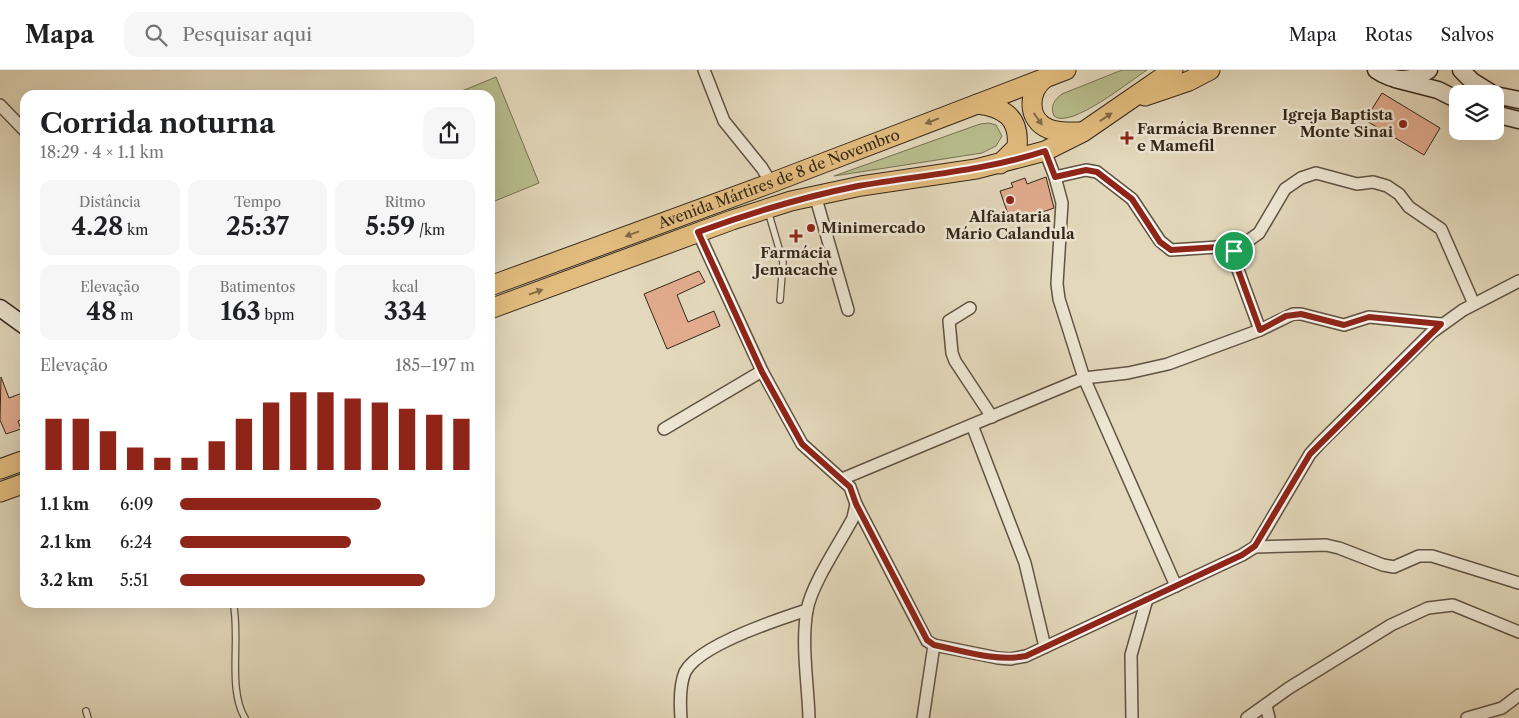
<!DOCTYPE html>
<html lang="pt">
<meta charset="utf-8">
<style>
:root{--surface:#fff;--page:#f6f6f6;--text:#202124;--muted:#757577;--line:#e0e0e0;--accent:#8f2418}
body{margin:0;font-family:"Libre Caslon Text",serif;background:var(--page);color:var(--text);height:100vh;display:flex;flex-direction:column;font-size:19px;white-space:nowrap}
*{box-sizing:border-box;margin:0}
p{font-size:16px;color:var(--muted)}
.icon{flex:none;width:28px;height:28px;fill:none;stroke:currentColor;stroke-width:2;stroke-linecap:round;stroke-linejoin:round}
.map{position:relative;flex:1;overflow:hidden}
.details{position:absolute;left:20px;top:20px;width:475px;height:518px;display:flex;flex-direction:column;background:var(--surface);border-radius:15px;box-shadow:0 5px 20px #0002}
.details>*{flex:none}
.buttons{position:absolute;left:1449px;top:15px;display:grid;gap:10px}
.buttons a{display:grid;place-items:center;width:55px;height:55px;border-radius:10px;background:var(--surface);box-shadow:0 5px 20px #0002;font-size:25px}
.pin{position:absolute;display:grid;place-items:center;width:42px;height:42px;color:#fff;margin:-21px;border:2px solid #fff;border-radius:50%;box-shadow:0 1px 5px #0007}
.round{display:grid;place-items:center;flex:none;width:52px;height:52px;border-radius:15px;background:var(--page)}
.headline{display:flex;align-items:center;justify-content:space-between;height:85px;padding:0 20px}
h1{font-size:28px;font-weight:700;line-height:38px}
.stats{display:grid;grid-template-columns:repeat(3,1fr);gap:8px;height:85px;padding:5px 20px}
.stats div{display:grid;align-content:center;border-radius:12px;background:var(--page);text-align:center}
.stats b{font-size:25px;font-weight:700}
.stats small{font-size:14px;font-weight:400}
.stats p{font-size:14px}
.chart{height:140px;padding:10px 20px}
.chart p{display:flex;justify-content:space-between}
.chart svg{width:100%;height:90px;margin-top:5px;stroke:var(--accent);stroke-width:6}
ul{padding:0 20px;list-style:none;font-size:16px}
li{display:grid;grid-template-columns:80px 60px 1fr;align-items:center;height:38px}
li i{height:12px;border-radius:6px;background:var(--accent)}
header{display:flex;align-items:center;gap:30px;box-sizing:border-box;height:70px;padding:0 25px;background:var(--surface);border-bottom:1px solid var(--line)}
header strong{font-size:24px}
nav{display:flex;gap:28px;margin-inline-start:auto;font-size:18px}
.search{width:350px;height:45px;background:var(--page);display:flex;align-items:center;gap:12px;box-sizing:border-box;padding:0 18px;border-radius:15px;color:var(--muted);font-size:19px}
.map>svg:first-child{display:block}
</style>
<header>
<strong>Mapa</strong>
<div class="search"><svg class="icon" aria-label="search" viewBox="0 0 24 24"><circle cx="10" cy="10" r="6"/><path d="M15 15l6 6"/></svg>Pesquisar aqui</div>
<nav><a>Mapa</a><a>Rotas</a><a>Salvos</a></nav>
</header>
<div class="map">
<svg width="1519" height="648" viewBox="0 0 1519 648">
<rect width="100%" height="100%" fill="#e3d8bb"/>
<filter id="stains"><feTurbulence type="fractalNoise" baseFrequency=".004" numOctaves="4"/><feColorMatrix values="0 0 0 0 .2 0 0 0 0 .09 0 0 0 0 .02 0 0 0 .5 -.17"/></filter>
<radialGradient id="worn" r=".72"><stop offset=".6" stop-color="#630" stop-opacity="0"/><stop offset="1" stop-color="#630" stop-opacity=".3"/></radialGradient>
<g fill="#b8bd8d" stroke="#767254">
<path d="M1122,0H1147C1131,10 1070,60 1054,46C1050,36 1054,30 1062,24Z"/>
<polygon points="496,7 539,113 490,133 490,25 452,25"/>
<polygon points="989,53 996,55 1002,66 996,76 982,83 834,106 980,54"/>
</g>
<g fill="#e2ab8e" stroke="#35271b">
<polygon points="1382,23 1440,58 1424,85 1365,50"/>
<polygon points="1046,107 1054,138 1011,153 1000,121 1013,117 1011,113 1025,108 1027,114"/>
<polygon points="699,201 705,212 677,225 688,252 714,241 720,256 667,279 644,224"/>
<polygon points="1,307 9,328 25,322 25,348 18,351 21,359 6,364 0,350"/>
</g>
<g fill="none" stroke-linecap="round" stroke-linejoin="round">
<g stroke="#605343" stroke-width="8">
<g id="lane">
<polyline points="768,141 783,192 780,230"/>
<path d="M233,532C241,565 227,619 245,648"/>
<polyline points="86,641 88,648"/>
</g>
</g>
<g stroke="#605343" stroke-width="14">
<g id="street">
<polyline points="704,0 724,51 762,98 771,113"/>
<polyline points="0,35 25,61"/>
<polyline points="1045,81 1055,107 1062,133 1057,214 1059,229 1084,308 1176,516"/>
<polyline points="1055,107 1086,100 1097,102 1132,129 1160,171 1171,180 1218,177 1234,181 1259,163 1285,119 1301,108 1316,103 1357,114 1373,112 1387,116 1399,124 1409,137 1441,159 1474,234"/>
<polyline points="815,125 848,240"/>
<polyline points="698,162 762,301 802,374 850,417 856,434 927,571 934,575 998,588 1010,589 1026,586 1242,485 1255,477 1310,384 1320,373 1431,263 1463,240 1519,211"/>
<polyline points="1234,181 1237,197 1260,260"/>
<polyline points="970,238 949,251 952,283 955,291 992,347"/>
<polyline points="972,355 1025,493 1045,577"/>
<polyline points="664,359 762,301"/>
<polyline points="842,409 1084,308 1128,303 1168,294 1260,260 1293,244 1301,244 1344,255 1369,247 1441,254"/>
<polyline points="1255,477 1326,475 1339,478 1383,495 1394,497 1419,486 1432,486 1519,513"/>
<polyline points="1266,636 1269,648"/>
<path d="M681,648C680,635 680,614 685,602C699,575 779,549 807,540"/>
<path d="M809,648C808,613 801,575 807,540C812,513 840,473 853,448L856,434"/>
<polyline points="923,648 934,575"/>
<polyline points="1132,648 1131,585 1147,529"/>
<polyline points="1247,648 1289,618 1391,555 1428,538 1453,535 1519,562"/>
<polyline points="1467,648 1502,638 1519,625"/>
</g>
</g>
<g stroke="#35271b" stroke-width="19">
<g id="secondary">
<path d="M1376,0C1393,12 1411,12 1429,0"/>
<polyline points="1461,0 1472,11 1493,24"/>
<polyline points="1395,9 1438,20 1458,30"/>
<polyline points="1495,25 1519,30"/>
<polyline points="1495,44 1519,50"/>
<polyline points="0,238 25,256"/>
</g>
</g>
<g stroke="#35271b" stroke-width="21">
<g id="primary">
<path d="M1045,8C1028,21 1026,50 1049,59C1059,63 1071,62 1081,62"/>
<polyline points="1145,26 1189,11 1210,0"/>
<path d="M977,34C1004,37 1020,48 1017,77L1000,94"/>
<path id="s1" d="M490,216L771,113L1066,0"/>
<polyline points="490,239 732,150 791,131 861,116 976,99 1045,81 1083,62 1173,0"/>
<polyline points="0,399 25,390"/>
<polyline points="0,422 25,413"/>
</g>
</g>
<use href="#lane" stroke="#ede6d3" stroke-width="5.5"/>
<use href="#street" stroke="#ede6d3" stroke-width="11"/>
<use href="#secondary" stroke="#ede6d3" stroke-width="16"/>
<use href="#primary" stroke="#e2bc7e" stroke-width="19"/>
</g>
<defs><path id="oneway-solid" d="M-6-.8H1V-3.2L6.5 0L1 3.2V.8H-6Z" transform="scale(1.25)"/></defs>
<g fill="#836a48">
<use href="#oneway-solid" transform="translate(1106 47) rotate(-34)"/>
<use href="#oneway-solid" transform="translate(1038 49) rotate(55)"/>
<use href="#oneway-solid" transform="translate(932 51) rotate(159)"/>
<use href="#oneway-solid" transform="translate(632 164) rotate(160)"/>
<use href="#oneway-solid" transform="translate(536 222) rotate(-20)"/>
</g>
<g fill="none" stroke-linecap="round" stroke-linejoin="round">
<g stroke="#fff" stroke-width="10">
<path id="route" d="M1045,81L1055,107L1086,100L1097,102L1132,129L1160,172L1171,180L1218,177L1234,181L1237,197L1260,260L1286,246L1301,244L1344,255L1369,247L1441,254L1310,384L1255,476L1242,485L1026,586C995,592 964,581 934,575L927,570L856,434L850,417L802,374L762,302L698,162C750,143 803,127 858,116C921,105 984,101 1045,81Z"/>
</g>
<use href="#route" stroke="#8f2418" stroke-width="6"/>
</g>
<g fill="#8f2418" stroke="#ede6d3" stroke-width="2">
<circle cx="1403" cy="54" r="5"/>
<path d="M1124.5 60.5h5v5h5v5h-5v5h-5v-5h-5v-5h5z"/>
<circle cx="1010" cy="130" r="5"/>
<circle cx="811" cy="158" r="5"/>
<path d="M793.5 158.5h5v5h5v5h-5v5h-5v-5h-5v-5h5z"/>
</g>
<g text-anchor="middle" stroke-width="5" stroke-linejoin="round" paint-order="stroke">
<g font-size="15" font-weight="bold" fill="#35271b" stroke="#ede6d3" text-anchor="start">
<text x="1393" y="50" text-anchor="end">Igreja Baptista<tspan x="1393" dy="17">Monte Sinai</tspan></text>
<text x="1137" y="64">Farmácia Brenner<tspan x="1137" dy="17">e Mamefil</tspan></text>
<text x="1010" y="152" text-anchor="middle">Alfaiataria<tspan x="1010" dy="17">Mário Calandula</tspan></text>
<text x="821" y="163">Minimercado</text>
<text x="796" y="188" text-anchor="middle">Farmácia<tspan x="796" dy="17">Jemacache</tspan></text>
</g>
<g font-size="15" fill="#35271b" stroke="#ede6d3">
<text dy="5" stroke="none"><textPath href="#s1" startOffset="308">Avenida Mártires de 8 de Novembro</textPath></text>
</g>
</g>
<rect width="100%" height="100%" filter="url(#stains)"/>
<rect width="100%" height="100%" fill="url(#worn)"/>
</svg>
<div class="buttons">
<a><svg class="icon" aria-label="layers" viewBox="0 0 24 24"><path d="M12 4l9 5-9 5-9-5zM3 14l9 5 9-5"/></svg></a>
</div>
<div class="pin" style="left:1234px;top:181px;background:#1e9e55"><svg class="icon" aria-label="arrive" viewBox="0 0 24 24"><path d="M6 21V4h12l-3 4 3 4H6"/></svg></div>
<section class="details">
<div class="headline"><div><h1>Corrida noturna</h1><p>18:29 · 4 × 1.1 km</p></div><a class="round"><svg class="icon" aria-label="share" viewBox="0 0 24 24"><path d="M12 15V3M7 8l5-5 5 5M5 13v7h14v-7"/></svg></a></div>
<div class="stats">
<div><p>Distância</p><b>4.28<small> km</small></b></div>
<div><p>Tempo</p><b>25:37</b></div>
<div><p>Ritmo</p><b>5:59<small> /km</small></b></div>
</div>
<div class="stats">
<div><p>Elevação</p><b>48<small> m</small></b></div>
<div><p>Batimentos</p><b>163<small> bpm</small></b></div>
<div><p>kcal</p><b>334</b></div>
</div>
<div class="chart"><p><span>Elevação</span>185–197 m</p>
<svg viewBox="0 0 160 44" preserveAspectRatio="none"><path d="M5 44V19M15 44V19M25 44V25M35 44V33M45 44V38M55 44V38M65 44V30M75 44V19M85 44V11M95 44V6M105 44V6M115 44V9M125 44V11M135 44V14M145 44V17M155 44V19"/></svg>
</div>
<ul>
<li><b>1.1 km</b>6:09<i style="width:68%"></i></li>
<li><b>2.1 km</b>6:24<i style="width:58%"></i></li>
<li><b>3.2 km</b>5:51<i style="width:83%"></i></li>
</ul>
</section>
</div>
